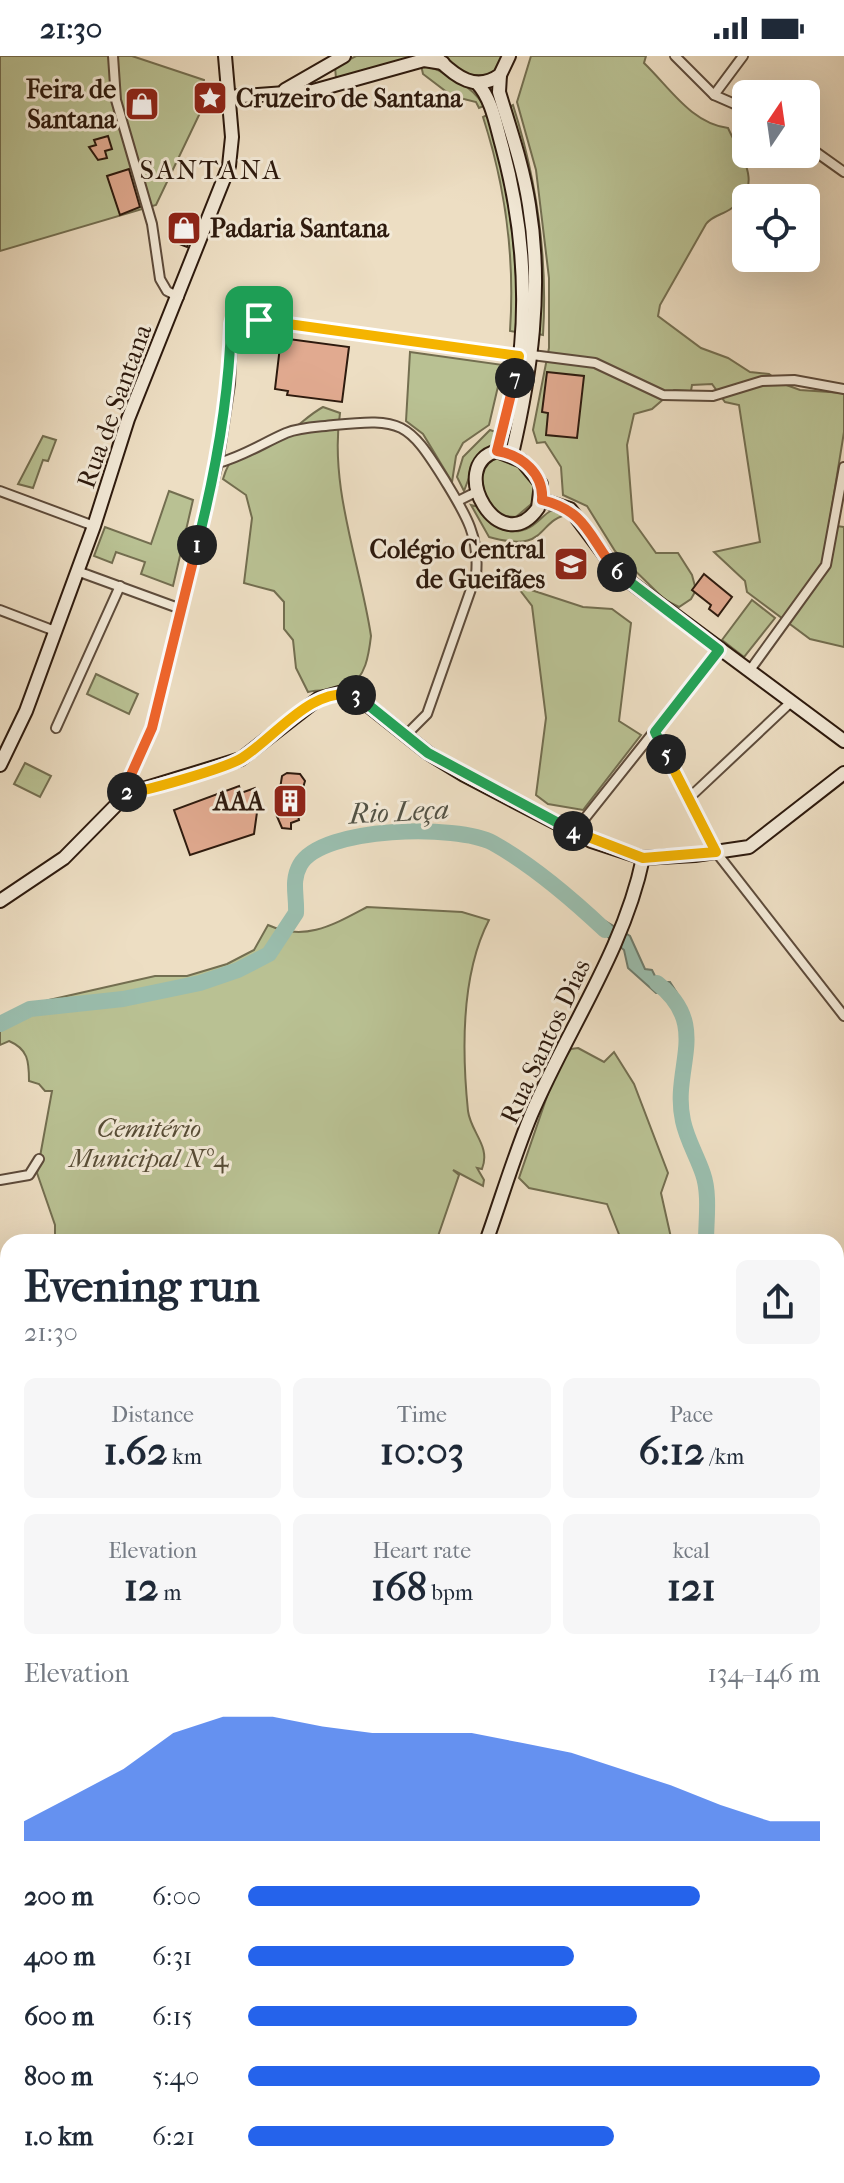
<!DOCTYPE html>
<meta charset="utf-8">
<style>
:root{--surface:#fff;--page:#f6f6f7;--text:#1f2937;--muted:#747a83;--accent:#2563eb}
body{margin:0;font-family:"IM FELL French Canon",serif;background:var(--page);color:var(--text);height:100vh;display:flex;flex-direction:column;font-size:30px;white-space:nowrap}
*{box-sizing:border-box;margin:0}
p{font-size:26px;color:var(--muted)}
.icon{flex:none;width:44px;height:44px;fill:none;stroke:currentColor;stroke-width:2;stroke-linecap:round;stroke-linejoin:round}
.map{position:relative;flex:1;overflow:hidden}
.details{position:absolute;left:0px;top:1178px;width:844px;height:950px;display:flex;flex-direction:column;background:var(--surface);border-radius:24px 24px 0 0;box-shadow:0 8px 32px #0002}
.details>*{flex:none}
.needle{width:52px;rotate:13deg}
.fabs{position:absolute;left:732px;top:24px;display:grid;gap:16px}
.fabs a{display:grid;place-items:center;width:88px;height:88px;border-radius:12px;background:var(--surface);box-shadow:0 8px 32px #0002;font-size:40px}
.pin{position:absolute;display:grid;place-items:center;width:68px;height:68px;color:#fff;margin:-34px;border-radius:16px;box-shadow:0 4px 12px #0006}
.km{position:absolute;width:40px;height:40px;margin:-20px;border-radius:50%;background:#222;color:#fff;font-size:22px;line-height:40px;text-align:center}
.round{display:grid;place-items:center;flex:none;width:84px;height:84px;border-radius:12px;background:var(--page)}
.summary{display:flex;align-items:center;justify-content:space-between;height:136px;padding:0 24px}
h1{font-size:44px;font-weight:700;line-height:60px}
.metrics{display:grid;grid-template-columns:repeat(3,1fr);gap:12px;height:136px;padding:8px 24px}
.metrics div{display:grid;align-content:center;border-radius:12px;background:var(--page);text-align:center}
.metrics b{font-size:40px;font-weight:700}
.metrics small{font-size:22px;font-weight:400}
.metrics p{font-size:22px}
.chart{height:224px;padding:16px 24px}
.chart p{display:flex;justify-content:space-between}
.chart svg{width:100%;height:144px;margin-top:8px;fill:var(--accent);opacity:.7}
ul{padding:0 24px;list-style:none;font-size:26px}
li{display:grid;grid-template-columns:128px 96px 1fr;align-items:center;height:60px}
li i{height:20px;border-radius:10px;background:var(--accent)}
.status{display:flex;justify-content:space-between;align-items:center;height:56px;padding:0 40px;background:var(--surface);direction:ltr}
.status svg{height:22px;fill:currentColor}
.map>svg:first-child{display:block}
</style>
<div class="status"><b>21:30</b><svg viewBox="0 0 49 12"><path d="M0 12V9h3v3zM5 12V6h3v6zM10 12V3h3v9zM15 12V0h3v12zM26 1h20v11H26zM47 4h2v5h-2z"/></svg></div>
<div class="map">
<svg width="844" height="2127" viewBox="0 0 844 2127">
<rect width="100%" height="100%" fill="#eddec3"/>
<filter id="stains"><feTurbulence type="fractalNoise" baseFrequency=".0025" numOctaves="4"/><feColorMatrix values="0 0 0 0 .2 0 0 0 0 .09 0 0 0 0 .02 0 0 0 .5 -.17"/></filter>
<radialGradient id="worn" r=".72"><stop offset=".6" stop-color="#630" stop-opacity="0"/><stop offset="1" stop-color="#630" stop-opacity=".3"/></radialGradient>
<g fill="#b9c193" stroke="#736e50" stroke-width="2">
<polygon points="0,0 132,0 204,24 200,57 156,149 0,195"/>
<polygon points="356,0 411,0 411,3 336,22 335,11"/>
<path d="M444,0H503L494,16C474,28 459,14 444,0Z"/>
<path d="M531,0H646L644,7C670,32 691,67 728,72C741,101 765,128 732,152C723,159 713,159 706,168L660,249L658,260L701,292L728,302L750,316L769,318L781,327L800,334L844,337V376L829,469L844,471V591L810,583L747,536L745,525L714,496L760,486L739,349L725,346L712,328L692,329L691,335L674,334L652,353L634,358L627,389L633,465L656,497H678L692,519L696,534L691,543L679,551L665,544L615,495L587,450L563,439L561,411L545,386L537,387L533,374L549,292V222L536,114L517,46Z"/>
<path d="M421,9C442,13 474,31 484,50L479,52L476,46L452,40L423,18Z"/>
<path d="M513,49C537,125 548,199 543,279L538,278L540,250L509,51Z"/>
<path d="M487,59C510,131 519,201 516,276L510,275C515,201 506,132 483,61Z"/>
<polygon points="410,296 503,309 489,369 463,387 456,400 452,426 423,378 406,365"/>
<path d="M323,351L340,357C329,431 360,507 371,580C369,597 366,623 347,631C336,635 320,633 308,636L296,612L293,584L284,573V546L274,535L244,527L252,462L246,439L223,423C234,385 254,396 281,381C296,373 308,359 323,351Z"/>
<polygon points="490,374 499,377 492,391 476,403 464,435 457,421 463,401"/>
<polygon points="43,380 56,384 48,405 43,404 33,432 18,428"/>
<path d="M497,401C521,406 534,420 536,444L516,461L503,460C487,450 478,428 483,410Z"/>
<polygon points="169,435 193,444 173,530 141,518 145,506 116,496 112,507 94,500 105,471 151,488"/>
<path d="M471,449L479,451C489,470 510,482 530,471C539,466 543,459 552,454L570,458C535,464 550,498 489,481Z"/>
<polygon points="516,529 583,551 612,553 631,567 619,665 641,679 583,754 548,748 536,739 546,662 532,550"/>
<polygon points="752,544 775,562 744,601 722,584"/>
<polygon points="96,618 138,638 129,658 87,638"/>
<polygon points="25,707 51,720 40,741 14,728"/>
<path d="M367,851L462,856L489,864C461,918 462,996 468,1055C471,1077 491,1090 482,1113L477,1112L484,1124L483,1130L453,1114L459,1119L436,1186H82L55,1183V1169L37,1117L52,1035H45L39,1028L29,1025C29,1005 28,993 9,985L0,989V966L24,952L49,944L155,920H187L227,908L254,894L268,869C305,886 333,869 367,851Z"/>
<polygon points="578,992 604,1006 614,996 634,1028 668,1117 661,1137 672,1186 622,1186 607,1148 529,1132 519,1122 555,1017 571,993"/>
<polygon points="840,1452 844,1462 844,1622 836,1626 836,1453"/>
</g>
<polygon fill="#9abdad" stroke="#6e7c6d" stroke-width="2" points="592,857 630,880 645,913 652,914 658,926 670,926 677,937 673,942 664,936 656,937 628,912 624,894 588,865"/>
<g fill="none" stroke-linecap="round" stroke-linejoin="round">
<g stroke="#9abdad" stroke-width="16">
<path d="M657,927C712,970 671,1012 683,1065C687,1084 697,1100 703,1118C710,1138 706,1165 706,1186"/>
<path d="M0,968L30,953L123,943L200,927L238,914L269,898L296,857C297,840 291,825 300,809C322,770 458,768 493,787C534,810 571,842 605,874"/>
<polyline points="836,1366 844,1362"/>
</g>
</g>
<g fill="#e1aa90" stroke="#2d1a0e" stroke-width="2">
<polygon points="108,80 112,93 105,95 107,102 98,104 89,91 96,89 94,84"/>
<polygon points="129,113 140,151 120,159 107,120"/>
<polygon points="173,159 196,166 187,191 174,186 178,177 173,175 176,169 170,166"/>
<polygon points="281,282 349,291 342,346 287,339 288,335 275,333"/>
<polygon points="547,316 584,320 577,382 546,379 548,357 542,356"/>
<polygon points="704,518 732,541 718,560 709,553 711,549 692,534"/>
<polygon points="287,717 300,718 305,725 300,742 302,748 297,754 299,764 291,767 291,773 282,772 276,758 282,720"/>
<polygon points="239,730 241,737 255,732 259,742 254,778 190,799 174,754"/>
</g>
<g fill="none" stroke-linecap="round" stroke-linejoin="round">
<g stroke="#5d4b3b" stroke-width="12">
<g id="street">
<polyline points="113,0 116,44 152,168 160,223 167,235 179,241"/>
<polyline points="675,0 714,39 746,53"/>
<polyline points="714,39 743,0"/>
<polyline points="806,89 844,116"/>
<polyline points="532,299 595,307 663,339 713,340 762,325 794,324 844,333"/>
<path d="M218,407C242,401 263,387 286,377C301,371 319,371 334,369C402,362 408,366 444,423C464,456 480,479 476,519L427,658L407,678"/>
<polyline points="0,435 94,470"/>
<polyline points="458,445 478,435"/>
<polyline points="77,515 181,553"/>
<polyline points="0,554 55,575"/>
<polyline points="750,614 826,509 844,411"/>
<polyline points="56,672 120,530"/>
<polyline points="655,676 716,796 844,960"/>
<polyline points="127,738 130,721 152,672 218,407 230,328 233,261 519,300"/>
<polyline points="689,742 791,646"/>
<polyline points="574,776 719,594"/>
<polyline points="0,1124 29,1119 39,1103"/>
<polyline points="836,1718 844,1718"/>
<polyline points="836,1792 844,1791"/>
<polyline points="836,1875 844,1875"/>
<polyline points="172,2127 180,2120"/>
<polyline points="370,2127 373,2120"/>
<polyline points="614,2127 618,2120"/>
</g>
</g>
<g stroke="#2d1a0e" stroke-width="16">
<g id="secondary">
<path d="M438,3C456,21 476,36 500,19L509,0"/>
<path d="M500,19L499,36C510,73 523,110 529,149C543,234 531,316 512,398"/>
<path d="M477,27C492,43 496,69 502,90C528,186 534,300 497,395"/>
<polyline points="285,34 344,0"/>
<polyline points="229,41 313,35 424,4 443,7"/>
<path d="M497,395L522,405L541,428L538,452C500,506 445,409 497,395Z"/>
<polyline points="542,444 570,453 618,517 844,685"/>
<polyline points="0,709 26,655 94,470 128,363 229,110 232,81 225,0"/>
<polyline points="0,845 64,802 127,738 241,703 318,643 343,636 355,639 428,697 464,719 591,785 643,802 695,799 749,791 844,717"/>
<path d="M486,1186C501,1144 514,1100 531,1059C567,974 624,894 643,802"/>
<polyline points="0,1541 8,1541"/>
<polyline points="0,1671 8,1674"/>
<polyline points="0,1872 8,2000"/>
<polyline points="0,2109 8,2077"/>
<polyline points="401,2120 417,2127"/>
<polyline points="834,2120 844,2124"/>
<polyline points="676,2127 684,2120"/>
</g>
</g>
<g stroke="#2d1a0e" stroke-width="20">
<g id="highway">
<polyline points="0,1602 8,1605"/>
<polyline points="0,1635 8,1639"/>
<polyline points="836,2048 844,2052"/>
<polyline points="836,2081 844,2085"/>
</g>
</g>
<use href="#street" stroke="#f3ead8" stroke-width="8"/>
<use href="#secondary" stroke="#f3ead8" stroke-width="12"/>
<use href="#highway" stroke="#eddec3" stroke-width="16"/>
</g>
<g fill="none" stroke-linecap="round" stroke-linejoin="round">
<g stroke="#fff" stroke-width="16">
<path id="split-1" d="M197,489C216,415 229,344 231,268L233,261L259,264"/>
</g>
<g stroke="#fff" stroke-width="16">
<polyline id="split-2" points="127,736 130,721 152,672 197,489"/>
</g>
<g stroke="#fff" stroke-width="16">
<path id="split-3" d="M127,736C139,738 228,711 242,702C277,680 311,630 356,639"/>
</g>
<g stroke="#fff" stroke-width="16">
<polyline id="split-4" points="356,639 428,697 573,775"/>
</g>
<g stroke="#fff" stroke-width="16">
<polyline id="split-5" points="573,775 643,802 716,796 666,698"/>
</g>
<g stroke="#fff" stroke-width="16">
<polyline id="split-6" points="617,516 719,594 655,676 666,698"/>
</g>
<g stroke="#fff" stroke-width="16">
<path id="split-7" d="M515,322L497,395C522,399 544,418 542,444C587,455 589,482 617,516"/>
</g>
<g stroke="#fff" stroke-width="16">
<polyline id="split-8" points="259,264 519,300 515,322"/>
</g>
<use href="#split-1" stroke="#22a559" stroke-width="10"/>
<use href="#split-2" stroke="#f0652b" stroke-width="10"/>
<use href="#split-3" stroke="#f5b400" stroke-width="10"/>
<use href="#split-4" stroke="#22a559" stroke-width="10"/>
<use href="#split-5" stroke="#f5b400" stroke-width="10"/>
<use href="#split-6" stroke="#22a559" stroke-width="10"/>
<use href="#split-7" stroke="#f0652b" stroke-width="10"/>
<use href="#split-8" stroke="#f5b400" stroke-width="10"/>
</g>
<defs>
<g id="sight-square" transform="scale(1.8)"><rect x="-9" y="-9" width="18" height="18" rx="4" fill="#8f2418" stroke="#f3ead8"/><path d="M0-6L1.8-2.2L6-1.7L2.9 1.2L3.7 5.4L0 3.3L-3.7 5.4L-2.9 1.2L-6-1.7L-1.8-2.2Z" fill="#fff"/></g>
<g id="shop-square" transform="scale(1.8)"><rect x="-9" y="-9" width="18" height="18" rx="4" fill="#8f2418" stroke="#f3ead8"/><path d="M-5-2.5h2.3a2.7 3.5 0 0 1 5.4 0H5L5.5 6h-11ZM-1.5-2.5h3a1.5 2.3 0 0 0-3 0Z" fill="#fff"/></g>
<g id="school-square" transform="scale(1.8)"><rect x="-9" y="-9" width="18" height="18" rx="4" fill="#8f2418" stroke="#f3ead8"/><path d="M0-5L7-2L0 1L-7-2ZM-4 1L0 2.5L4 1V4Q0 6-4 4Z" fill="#fff"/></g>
<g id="building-square" transform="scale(1.8)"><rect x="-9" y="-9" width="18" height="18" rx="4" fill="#8f2418" stroke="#f3ead8"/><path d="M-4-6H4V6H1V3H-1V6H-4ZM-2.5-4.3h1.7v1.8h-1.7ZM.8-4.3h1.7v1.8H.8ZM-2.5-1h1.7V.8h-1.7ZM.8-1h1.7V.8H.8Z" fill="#fff"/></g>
</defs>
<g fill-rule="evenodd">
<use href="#sight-square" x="210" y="42"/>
<use href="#shop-square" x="142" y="48"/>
<use href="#shop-square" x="184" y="172"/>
<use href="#school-square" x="571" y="508"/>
<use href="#building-square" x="290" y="745"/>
</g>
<g text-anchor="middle" stroke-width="6" stroke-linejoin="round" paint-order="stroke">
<g font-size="26" font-weight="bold" fill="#2d1a0e" stroke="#f3ead8" text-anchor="end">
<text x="116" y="42">Feira de<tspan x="116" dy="30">Santana</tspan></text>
<text x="236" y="51" text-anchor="start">Cruzeiro de Santana</text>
<text x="210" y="181" text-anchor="start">Padaria Santana</text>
<text x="545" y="502">Colégio Central<tspan x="545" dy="30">de Gueifães</tspan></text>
<text x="264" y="754">AAA</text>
</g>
<g font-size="26" fill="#2d1a0e" stroke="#f3ead8">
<text transform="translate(114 350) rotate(-70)" y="9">Rua de Santana</text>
<text transform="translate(545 985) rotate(-65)" y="9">Rua Santos Dias</text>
</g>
<g font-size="26" font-style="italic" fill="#574c36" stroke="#f3ead8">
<text x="149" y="1081">Cemitério<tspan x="149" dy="30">Municipal Nº4</tspan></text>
</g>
<g font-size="28" letter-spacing="2" fill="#2d1a0e" stroke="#f3ead8">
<text x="211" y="123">SANTANA</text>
</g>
<g font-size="28" font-style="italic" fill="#535346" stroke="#f3ead8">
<text transform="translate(399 755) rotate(-3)" y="10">Rio Leça</text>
</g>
</g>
<rect width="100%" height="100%" filter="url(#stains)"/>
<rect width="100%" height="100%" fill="url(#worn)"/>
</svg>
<div class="fabs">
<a><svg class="needle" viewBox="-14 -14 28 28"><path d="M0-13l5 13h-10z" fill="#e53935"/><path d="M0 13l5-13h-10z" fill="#747a83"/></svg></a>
<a><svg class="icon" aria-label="locate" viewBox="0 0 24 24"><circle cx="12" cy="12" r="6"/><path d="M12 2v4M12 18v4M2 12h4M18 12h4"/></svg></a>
</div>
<div class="pin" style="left:259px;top:264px;background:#1e9e55"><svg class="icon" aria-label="arrive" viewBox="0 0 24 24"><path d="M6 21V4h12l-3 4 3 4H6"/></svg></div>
<b class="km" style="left:197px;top:489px">1</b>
<b class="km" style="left:127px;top:736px">2</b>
<b class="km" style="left:356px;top:639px">3</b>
<b class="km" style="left:573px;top:775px">4</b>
<b class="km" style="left:666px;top:698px">5</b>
<b class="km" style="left:617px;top:516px">6</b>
<b class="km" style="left:515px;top:322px">7</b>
<section class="details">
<div class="summary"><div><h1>Evening run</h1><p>21:30</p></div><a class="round"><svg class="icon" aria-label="share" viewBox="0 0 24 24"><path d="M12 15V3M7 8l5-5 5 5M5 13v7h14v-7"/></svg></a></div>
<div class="metrics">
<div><p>Distance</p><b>1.62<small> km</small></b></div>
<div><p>Time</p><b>10:03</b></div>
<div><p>Pace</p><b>6:12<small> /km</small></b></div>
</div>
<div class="metrics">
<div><p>Elevation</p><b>12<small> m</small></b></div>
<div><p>Heart rate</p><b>168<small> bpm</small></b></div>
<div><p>kcal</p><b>121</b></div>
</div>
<div class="chart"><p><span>Elevation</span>134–146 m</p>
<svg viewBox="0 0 160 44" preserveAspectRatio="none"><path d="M0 44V38L10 30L20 22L30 11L40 6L50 6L60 9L70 11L80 11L90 11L100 14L110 17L120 22L130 27L140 33L150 38L160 38V44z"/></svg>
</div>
<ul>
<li><b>200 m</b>6:00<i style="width:79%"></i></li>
<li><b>400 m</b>6:31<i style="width:57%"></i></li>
<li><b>600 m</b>6:15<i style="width:68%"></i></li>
<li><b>800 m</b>5:40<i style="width:100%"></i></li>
<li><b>1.0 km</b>6:21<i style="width:64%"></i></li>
</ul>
</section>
</div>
